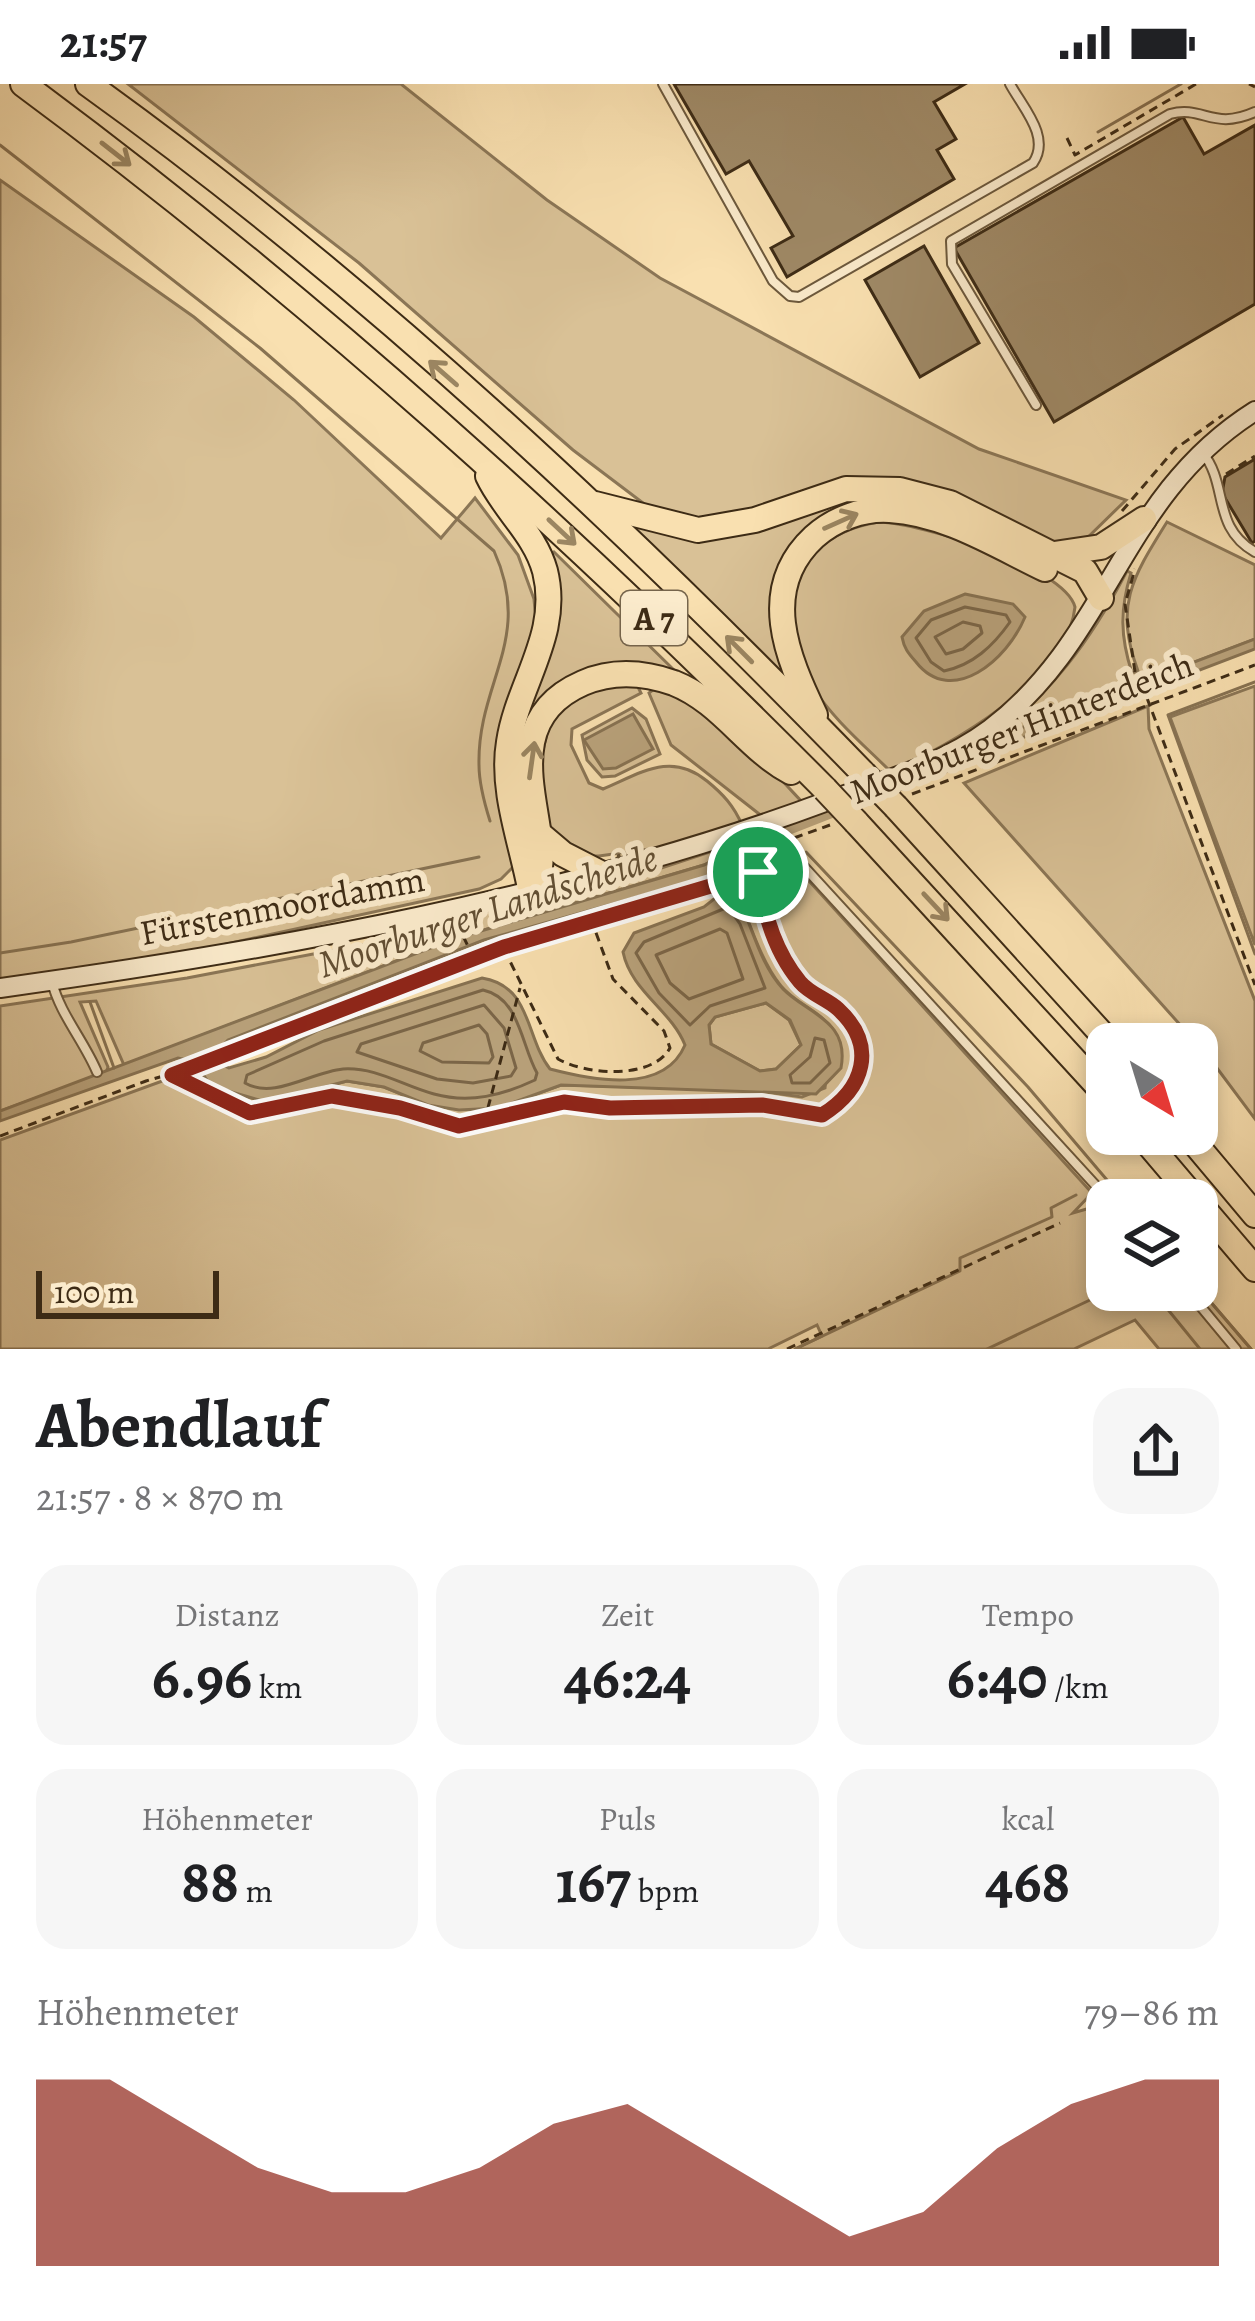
<!DOCTYPE html>
<html lang="de">
<meta charset="utf-8">
<style>
:root{--surface:#fff;--page:#f6f6f6;--text:#202124;--muted:#757577;--accent:#8f2418}
body{margin:0;font-family:Alegreya,serif;background:var(--page);color:var(--text);height:100vh;display:flex;flex-direction:column;font-size:45px;white-space:nowrap}
*{box-sizing:border-box;margin:0}
p{font-size:39px;color:var(--muted)}
.icon{flex:none;width:66px;height:66px;fill:none;stroke:currentColor;stroke-width:2;stroke-linecap:round;stroke-linejoin:round}
.map{position:relative;height:1265px;overflow:hidden}
.details{display:flex;flex-direction:column;background:var(--surface);flex:1}
.details>*{flex:none}
.needle{width:78px;rotate:142deg}
.controls{position:absolute;left:1086px;top:939px;display:grid;gap:24px}
.controls a{display:grid;place-items:center;width:132px;height:132px;border-radius:24px;background:var(--surface);box-shadow:0 6px 18px #0003;font-size:60px}
.scale{position:absolute;left:36px;bottom:30px;width:183px;box-sizing:border-box;padding-left:12px;border:6px solid #3d2b15;border-top:0;font-size:33px;line-height:42px;white-space:nowrap;color:#3d2b15;-webkit-text-stroke:9px #fbebcc;paint-order:stroke}
.pin{position:absolute;display:grid;place-items:center;width:102px;height:102px;color:#fff;margin:-51px;border:6px solid #fff;border-radius:50%;box-shadow:0 3px 12px #0007}
.round{display:grid;place-items:center;flex:none;width:126px;height:126px;border-radius:36px;background:var(--page)}
.overview{display:flex;align-items:center;justify-content:space-between;height:204px;padding:0 36px}
h1{font-size:66px;font-weight:700;line-height:90px}
.metrics{display:grid;grid-template-columns:repeat(3,1fr);gap:18px;height:204px;padding:12px 36px}
.metrics div{display:grid;align-content:center;border-radius:30px;background:var(--page);text-align:center}
.metrics b{font-size:60px;font-weight:700}
.metrics small{font-size:33px;font-weight:400}
.metrics p{font-size:33px}
.chart{height:336px;padding:24px 36px}
.chart p{display:flex;justify-content:space-between}
.chart svg{width:100%;height:216px;margin-top:12px;fill:var(--accent);opacity:.7}
.status{display:flex;justify-content:space-between;align-items:center;height:84px;padding:0 60px;background:var(--surface);direction:ltr}
.status svg{height:33px;fill:currentColor}
.map>svg:first-child{display:block}
</style>
<div class="status"><b>21:57</b><svg viewBox="0 0 49 12"><path d="M0 12V9h3v3zM5 12V6h3v6zM10 12V3h3v9zM15 12V0h3v12zM26 1h20v11H26zM47 4h2v5h-2z"/></svg></div>
<div class="map">
<svg width="1255" height="1265" viewBox="0 0 1255 1265">
<rect width="100%" height="100%" fill="#f9e0b0"/>
<filter id="stains"><feTurbulence type="fractalNoise" baseFrequency=".00167" numOctaves="4"/><feColorMatrix values="0 0 0 0 .2 0 0 0 0 .09 0 0 0 0 .02 0 0 0 .5 -.17"/></filter>
<radialGradient id="worn" r=".72"><stop offset=".6" stop-color="#630" stop-opacity="0"/><stop offset="1" stop-color="#630" stop-opacity=".3"/></radialGradient>
<g fill="#d9c196" stroke="#8b7656" stroke-width="3">
<polygon points="128,0 401,0 547,116 660,194 979,365 1126,416 1084,457 1050,458 922,403 737,437 647,430 643,419 573,366 359,179"/>
<polygon points="0,96 194,233 294,316 441,454 475,414 518,471 534,515 536,538 516,613 514,782 501,795 479,805 176,871 0,897"/>
<polygon points="854,413 907,424 794,465 789,598 625,436 650,445"/>
<path d="M879,438C920,439 1064,482 1075,523C1068,594 950,663 890,687C865,662 834,636 814,605C768,532 789,452 879,438Z"/>
<path d="M1167,438L1255,481V555L987,657C1050,612 1091,556 1127,487L1131,489C1120,525 1120,552 1132,589L1138,587C1114,522 1132,494 1167,438Z"/>
<polygon points="554,468 675,587 658,582 565,604 514,665 552,563 550,472"/>
<path d="M624,600L637,601L641,609L572,645L571,661L589,699L603,705C641,689 671,667 707,697C723,710 734,722 742,741L678,761L599,772H589L549,748L535,700L549,641L568,619L598,605Z"/>
<polygon points="1255,602 1255,861 1170,633"/>
<path d="M654,605C707,611 768,682 804,720L763,733L671,661L649,609Z"/>
<polygon points="1148,622 1149,645 1255,917 1255,1035 1208,972 964,699"/>
<polygon points="632,624 646,635 660,670 615,692 602,693 587,676 582,651"/>
<polygon points="734,760 733,767 704,781 457,854 124,981 96,917 80,918 108,983 106,989 0,1027 0,922 187,894 455,843 477,827 643,790"/>
<path d="M780,774L790,776L1092,1109L1073,1129L1107,1119V1206H1197V1202L1251,1265H1159L1135,1236L1074,1265H795L822,1252L817,1241L768,1265H0V1056L165,996L201,993L215,1004L266,1018L347,997L384,1003L428,1021L474,1026L498,1024L561,1001L752,1006L802,1013L825,1004L832,944C817,925 796,920 781,902C760,876 749,836 736,806L763,793Z"/>
<polygon points="766,919 789,936 801,961 776,985 760,987 711,960 709,941 715,933"/>
</g>
<g fill="#b9a27b" stroke="#877252" stroke-width="3" fill-rule="evenodd">
<path d="M965,510L1013,520L1025,533C1008,575 952,624 916,578C908,569 904,564 902,553L924,527Z"/>
<polygon points="1255,555 1255,565 990,666 987,657"/>
<polygon points="633,630 653,665 616,684 603,685 584,656"/>
<path d="M787,740L790,750L727,794C750,827 755,875 783,905C807,930 850,936 841,984L816,1010L561,1001L498,1024L459,1026L428,1021L384,1003L347,997L266,1018L211,1002L194,977L178,974L0,1037V1027L457,854L704,781L732,767L734,760ZM708,793L714,796L718,812L704,823L634,849L623,868C631,907 671,926 685,961C664,1011 592,996 550,985C525,953 532,902 482,894L319,946L266,973L229,984L221,980L219,965L228,956L484,856ZM766,919L790,936L801,961L776,985L760,987L711,960L709,941L715,933Z"/>
</g>
<g fill="none" stroke-linecap="round" stroke-linejoin="round">
<g stroke="#7b6648" stroke-width="3">
<path d="M965,523L1006,531L1010,538C993,562 973,581 944,587L931,578L916,554L931,536Z"/>
<polygon points="963,538 980,542 982,549 963,565 946,570 935,553"/>
<polygon points="728,823 740,840 765,904 710,922 690,941 659,909 636,869 644,858"/>
<polygon points="720,845 727,849 743,895 689,915 670,899 656,871"/>
<path d="M483,906C520,914 521,961 537,989L535,996C503,1011 470,1020 434,1010C403,1002 377,983 343,985C311,988 274,1016 245,999L247,991L324,957Z"/>
<polygon points="484,921 504,944 516,984 511,992 473,999 437,995 357,968 361,960"/>
<polygon points="479,941 487,950 493,973 489,979 442,978 420,967 423,959"/>
<polygon points="815,954 824,956 830,979 810,999 792,999 790,991 810,973"/>
</g>
<g stroke="#877252" stroke-width="3">
<polyline points="1098,48 1181,0"/>
<path d="M0,61L260,264L494,467C534,555 477,598 479,681C479,700 484,718 490,737"/>
<polyline points="1255,598 1168,631 1255,870"/>
<polyline points="806,768 1028,1003 1124,1116"/>
<polyline points="0,869 71,858 479,773"/>
<polyline points="90,918 114,984"/>
<polyline points="1197,1202 1251,1265"/>
<polyline points="1152,1206 1200,1265"/>
<polyline points="795,1265 960,1187 960,1174 1052,1133 1051,1124 1076,1111"/>
<polyline points="987,1265 1111,1206"/>
</g>
<polyline stroke="#b9a27b" stroke-width="12" points="778,749 949,682 1002,656"/>
</g>
<g fill="#9f8966" stroke="#3d2b15" stroke-width="3">
<polygon points="674,0 965,0 934,18 956,55 937,66 954,95 787,193 771,164 793,152 749,77 726,90"/>
<polygon points="1183,33 1204,70 1255,41 1255,220 1054,338 954,164"/>
<polygon points="924,162 979,259 920,293 865,196"/>
<polygon points="1255,375 1255,457 1252,459 1222,409 1225,393"/>
</g>
<g fill="none" stroke-linecap="round" stroke-linejoin="round">
<g stroke="#6c583c" stroke-width="12">
<g id="lane">
<path d="M663,0L773,197L790,212L799,213L1033,79C1051,53 1023,24 1010,0"/>
<path d="M1036,321L952,180L951,157L1170,30C1203,21 1213,47 1255,28"/>
<path d="M1202,368C1229,400 1211,443 1255,468"/>
<polyline points="785,762 1109,1116"/>
<path d="M52,898C60,930 84,957 97,988"/>
<polyline points="1187,1206 1236,1265"/>
</g>
</g>
<g stroke="#3d2b15" stroke-width="22">
<path id="secondary" d="M0,904C270,867 570,813 825,718C880,698 942,681 990,645C1112,552 1120,412 1255,327"/>
</g>
<g stroke="#3d2b15" stroke-width="28">
<g id="highway">
<path d="M23,0C311,213 573,451 825,705"/>
<path d="M88,0C368,201 624,442 864,690"/>
<path d="M488,392C504,426 535,450 545,487C561,550 518,599 509,658C501,706 521,757 530,804"/>
<polyline points="595,420 698,446 755,436 846,405 900,406 950,419 1085,487 1101,514"/>
<polyline points="1054,470 1101,463 1144,435"/>
<path d="M815,631C787,573 758,505 814,453C834,435 863,424 890,426C945,429 997,462 1045,485"/>
<polyline points="896,723 1111,960"/>
<polyline points="856,738 1107,1012"/>
<polyline points="537,748 563,770 600,789"/>
<path d="M530,804C570,767 477,645 583,599C613,586 643,588 674,599C722,618 747,665 791,688"/>
<polyline points="1140,1050 1196,1116"/>
<polyline points="1187,1050 1255,1131"/>
<polyline points="1197,1117 1255,1185"/>
</g>
</g>
<g stroke="#3d2b15" stroke-width="3" stroke-dasharray="9 6" stroke-linecap="butt">
<polyline points="1249,0 1255,3"/>
<polyline points="1067,54 1075,71 1196,0"/>
<polyline points="1226,390 1255,372"/>
<polyline points="1122,427 1175,365 1223,331"/>
<polyline points="1135,588 1125,520 1135,485"/>
<polyline points="1147,614 1255,901"/>
<polyline points="912,710 1255,581"/>
<polyline points="794,754 830,741"/>
<polyline points="457,839 473,873"/>
<path d="M504,865L558,975C586,991 652,996 670,964L664,947L613,895L592,838"/>
<path d="M173,992L251,1029L332,1012L400,1024L459,1043L564,1018L609,1025L762,1021L822,1031C864,1005 878,958 836,923C826,915 812,911 803,903C775,875 763,828 759,790"/>
<polyline points="491,1037 486,1031 520,904"/>
<polyline points="0,1052 146,997 226,974 255,957 504,863 744,794 778,769"/>
<polyline points="787,1265 1060,1139"/>
</g>
<use href="#lane" stroke="#fbebcc" stroke-width="8"/>
<use href="#secondary" stroke="#fbebcc" stroke-width="18"/>
<use href="#highway" stroke="#f9e0b0" stroke-width="24"/>
<g stroke="#3d2b15" stroke-width="28" stroke-linecap="butt">
<g id="highway-bridge">
<polyline points="864,690 896,723"/>
<polyline points="825,705 856,738"/>
</g>
</g>
<use href="#highway-bridge" stroke="#f9e0b0" stroke-width="24"/>
</g>
<defs><path id="oneway-shaft" d="M-6 0H5M1.5-3L5.5 0L1.5 3" fill="none" stroke-width="1.6" stroke-linecap="round" stroke-linejoin="round" transform="scale(3)"/></defs>
<g stroke="#9b8662">
<use href="#oneway-shaft" transform="translate(116 70) rotate(38)"/>
<use href="#oneway-shaft" transform="translate(443 289) rotate(-139)"/>
<use href="#oneway-shaft" transform="translate(841 437) rotate(-24)"/>
<use href="#oneway-shaft" transform="translate(562 448) rotate(43)"/>
<use href="#oneway-shaft" transform="translate(739 565) rotate(-135)"/>
<use href="#oneway-shaft" transform="translate(532 676) rotate(-82)"/>
<use href="#oneway-shaft" transform="translate(936 823) rotate(47)"/>
</g>
<g fill="none" stroke-linecap="round" stroke-linejoin="round">
<g stroke="#fff" stroke-width="24">
<path id="route" d="M758,788C763,828 774,867 800,898C810,910 827,915 838,925C878,962 864,1005 822,1031L762,1021L610,1024L564,1018L459,1042L400,1024L332,1012L250,1029L172,991L504,863Z"/>
</g>
<use href="#route" stroke="#8f2418" stroke-width="15"/>
</g>
<g text-anchor="middle" stroke-width="12" stroke-linejoin="round" paint-order="stroke">
<rect fill="#fbebcc" stroke="#76654c" stroke-width="3" x="621" y="507" width="66" height="54" rx="9"/>
<g font-size="33" font-weight="bold" fill="#3d2b15">
<text x="654" y="546">A 7</text>
</g>
<g font-size="36" fill="#3d2b15" stroke="#fbebcc">
<text transform="translate(1021 643) rotate(-21)" y="13">Moorburger Hinterdeich</text>
<text transform="translate(282 821) rotate(-11)" y="13">Fürstenmoordamm</text>
</g>
<g font-size="39" font-style="italic" fill="#624f34" stroke="#fbebcc">
<text transform="translate(487 826) rotate(-18)" y="14">Moorburger Landscheide</text>
</g>
</g>
<rect width="100%" height="100%" filter="url(#stains)"/>
<rect width="100%" height="100%" fill="url(#worn)"/>
</svg>
<div class="controls">
<a><svg class="needle" viewBox="-14 -14 28 28"><path d="M0-13l5 13h-10z" fill="#e53935"/><path d="M0 13l5-13h-10z" fill="#757577"/></svg></a>
<a><svg class="icon" aria-label="layers" viewBox="0 0 24 24"><path d="M12 4l9 5-9 5-9-5zM3 14l9 5 9-5"/></svg></a>
</div>
<div class="scale">100 m</div>
<div class="pin" style="left:758px;top:788px;background:#1e9e55"><svg class="icon" aria-label="arrive" viewBox="0 0 24 24"><path d="M6 21V4h12l-3 4 3 4H6"/></svg></div>
</div>
<section class="details">
<div class="overview"><div><h1>Abendlauf</h1><p>21:57 · 8 × 870 m</p></div><a class="round"><svg class="icon" aria-label="share" viewBox="0 0 24 24"><path d="M12 15V3M7 8l5-5 5 5M5 13v7h14v-7"/></svg></a></div>
<div class="metrics">
<div><p>Distanz</p><b>6.96<small> km</small></b></div>
<div><p>Zeit</p><b>46:24</b></div>
<div><p>Tempo</p><b>6:40<small> /km</small></b></div>
</div>
<div class="metrics">
<div><p>Höhenmeter</p><b>88<small> m</small></b></div>
<div><p>Puls</p><b>167<small> bpm</small></b></div>
<div><p>kcal</p><b>468</b></div>
</div>
<div class="chart"><p><span>Höhenmeter</span>79–86 m</p>
<svg viewBox="0 0 160 44" preserveAspectRatio="none"><path d="M0 44V6L10 6L20 15L30 24L40 29L50 29L60 24L70 15L80 11L90 20L100 29L110 38L120 33L130 20L140 11L150 6L160 6V44z"/></svg>
</div>
</section>
